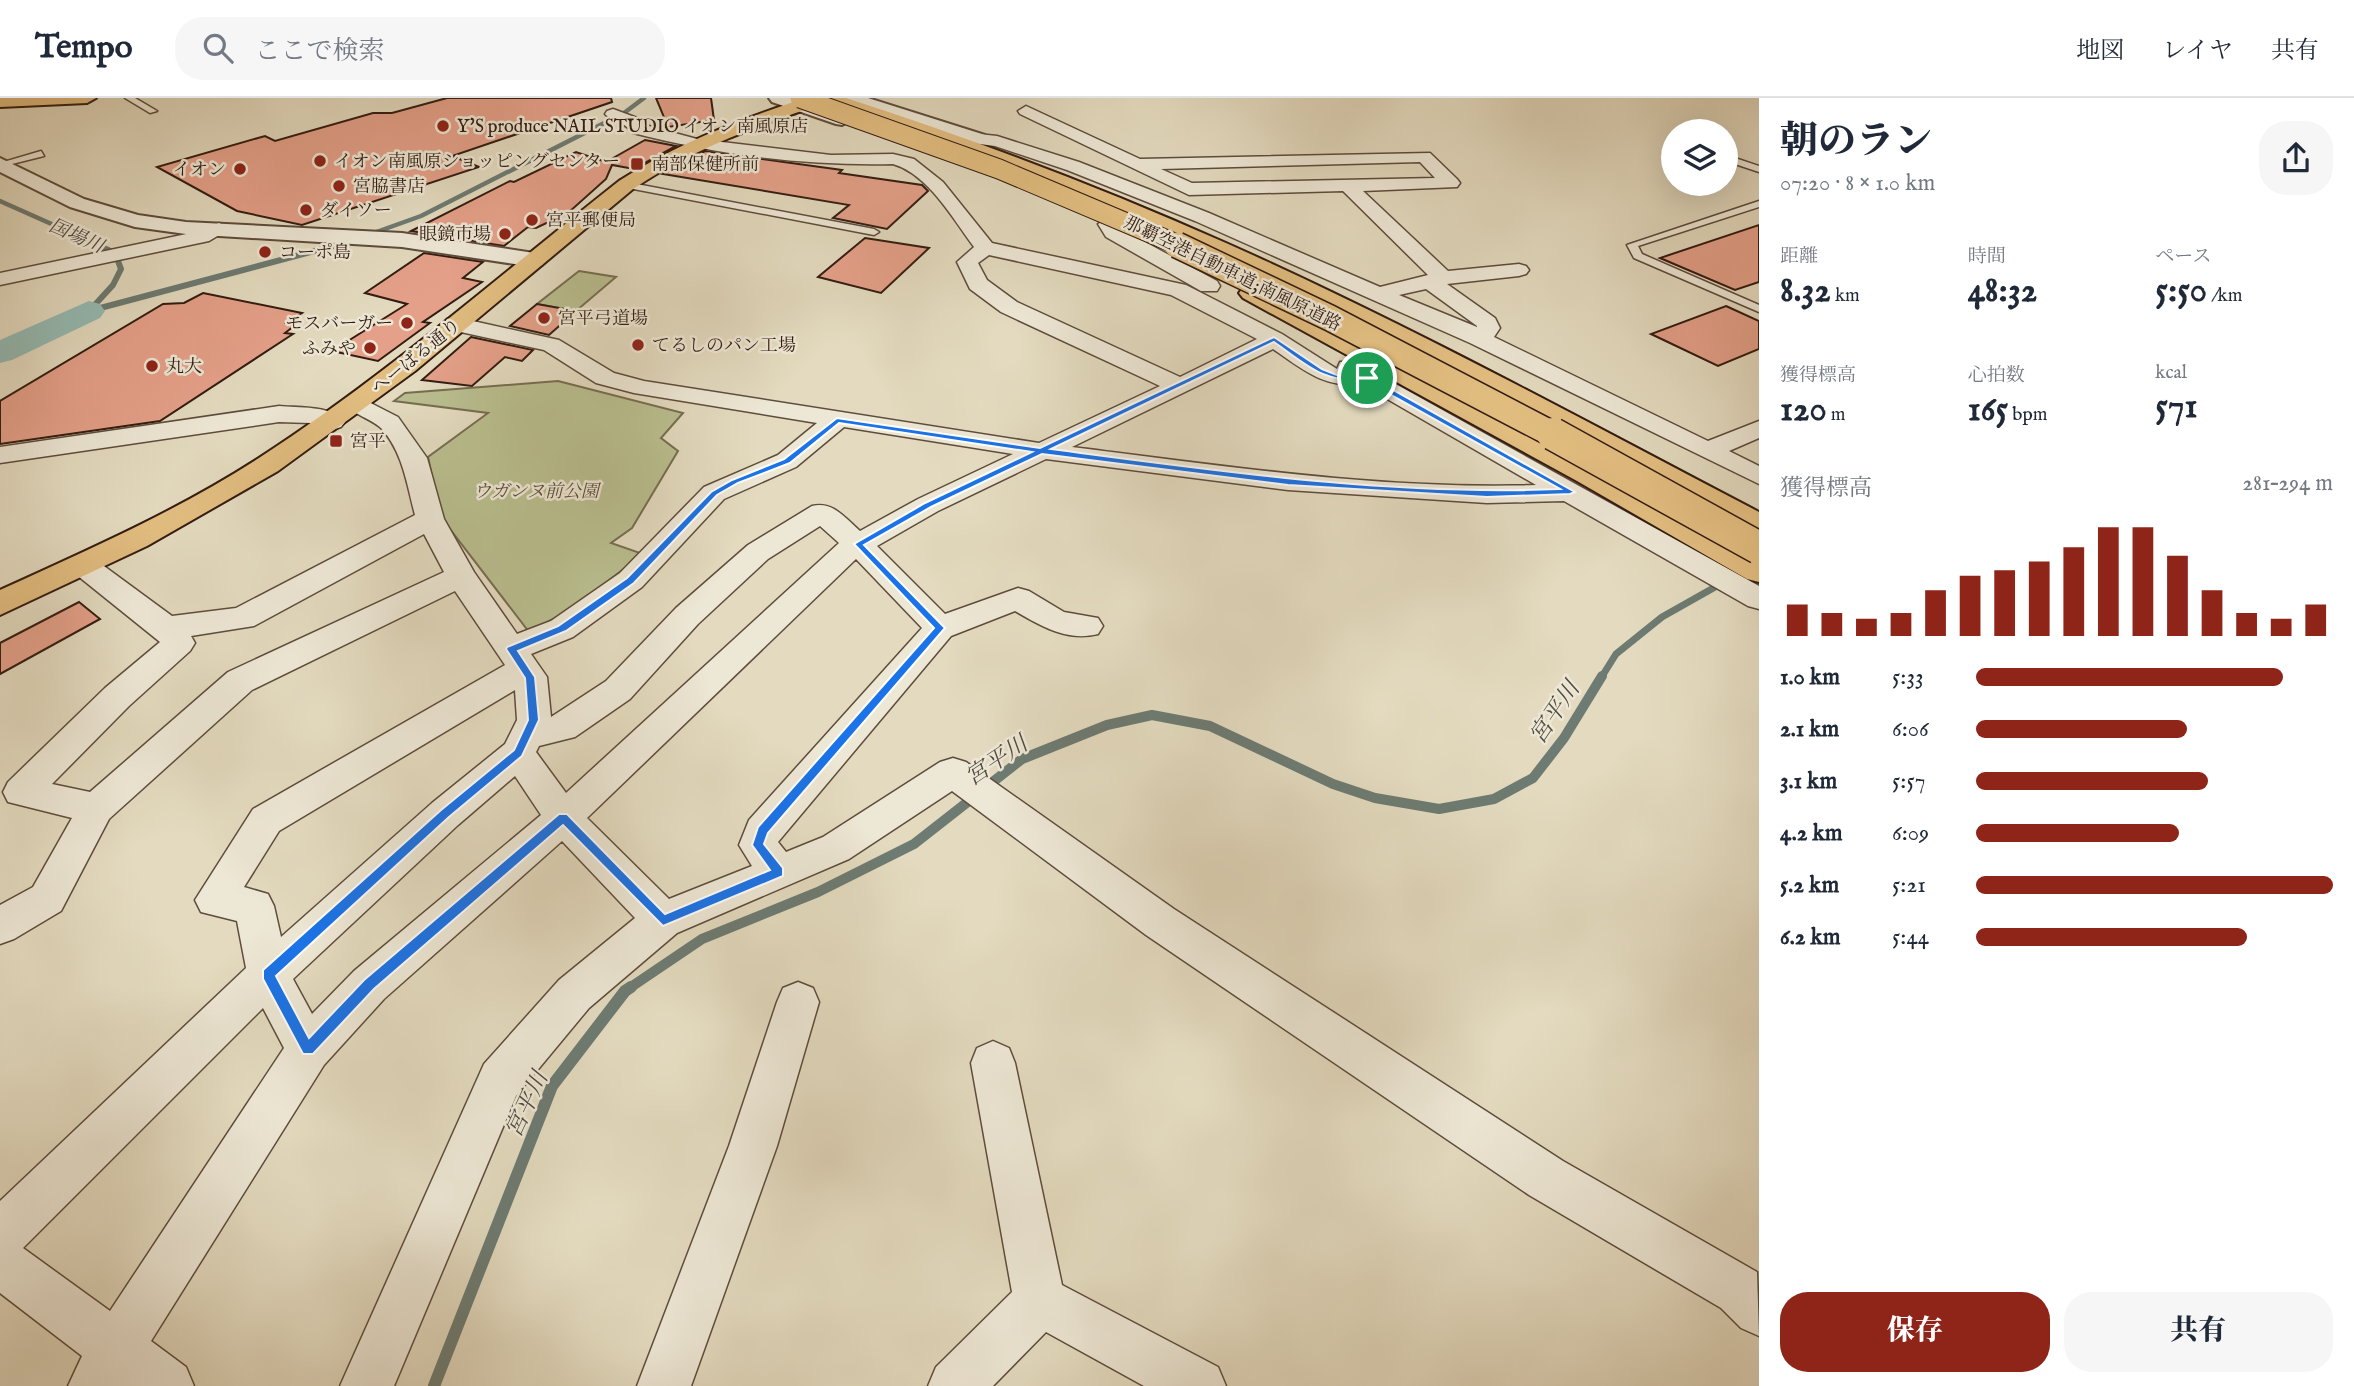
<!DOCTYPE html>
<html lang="ja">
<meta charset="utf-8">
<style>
:root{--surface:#fff;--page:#f6f6f7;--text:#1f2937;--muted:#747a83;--line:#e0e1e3;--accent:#8f2418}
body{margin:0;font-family:"IM FELL English","Noto Serif JP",serif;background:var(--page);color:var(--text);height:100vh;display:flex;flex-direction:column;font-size:26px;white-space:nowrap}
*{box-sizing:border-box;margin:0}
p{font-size:23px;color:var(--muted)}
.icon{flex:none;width:38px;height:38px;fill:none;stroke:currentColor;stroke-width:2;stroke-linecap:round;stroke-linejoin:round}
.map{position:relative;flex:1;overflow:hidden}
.panel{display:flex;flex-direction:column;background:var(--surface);width:595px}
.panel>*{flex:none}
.tools{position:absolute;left:1661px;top:21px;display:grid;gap:14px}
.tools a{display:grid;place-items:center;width:77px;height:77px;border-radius:50%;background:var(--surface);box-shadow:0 7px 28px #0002;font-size:35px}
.pin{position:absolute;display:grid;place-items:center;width:60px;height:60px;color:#fff;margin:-30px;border:4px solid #fff;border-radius:50%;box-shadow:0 2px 7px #0007}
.round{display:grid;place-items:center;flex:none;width:74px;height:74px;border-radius:28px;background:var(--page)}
.summary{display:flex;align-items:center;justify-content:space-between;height:119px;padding:0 21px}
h1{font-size:38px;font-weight:800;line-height:52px}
.stats{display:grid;grid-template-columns:repeat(3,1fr);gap:10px;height:119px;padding:7px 21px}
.stats div{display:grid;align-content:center}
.stats b{font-size:35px;font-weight:800}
.stats small{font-size:19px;font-weight:400}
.stats p{font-size:19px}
.chart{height:196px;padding:14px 21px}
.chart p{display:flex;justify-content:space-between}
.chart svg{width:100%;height:126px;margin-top:7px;stroke:var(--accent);stroke-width:6}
.primary-button{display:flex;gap:14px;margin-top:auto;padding:14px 21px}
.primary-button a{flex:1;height:80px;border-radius:28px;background:var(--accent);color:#fff;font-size:28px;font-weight:800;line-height:80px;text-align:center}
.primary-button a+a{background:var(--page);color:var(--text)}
ul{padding:0 21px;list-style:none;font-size:23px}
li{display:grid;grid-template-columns:112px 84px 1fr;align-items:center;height:52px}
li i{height:18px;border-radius:9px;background:var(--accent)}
header{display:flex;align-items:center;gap:42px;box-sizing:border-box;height:98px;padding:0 35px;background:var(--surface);border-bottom:2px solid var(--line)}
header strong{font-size:33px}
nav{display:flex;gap:38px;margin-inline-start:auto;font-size:24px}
.search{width:490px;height:63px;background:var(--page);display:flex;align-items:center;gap:18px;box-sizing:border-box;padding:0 24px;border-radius:28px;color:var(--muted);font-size:26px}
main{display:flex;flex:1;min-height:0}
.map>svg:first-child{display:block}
</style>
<header>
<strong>Tempo</strong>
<div class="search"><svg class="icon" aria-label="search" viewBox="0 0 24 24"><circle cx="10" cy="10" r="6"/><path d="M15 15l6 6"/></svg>ここで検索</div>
<nav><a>地図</a><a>レイヤ</a><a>共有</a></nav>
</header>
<main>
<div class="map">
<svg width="1759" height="1288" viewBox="0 0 1759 1288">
<rect width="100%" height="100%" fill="#e3dabf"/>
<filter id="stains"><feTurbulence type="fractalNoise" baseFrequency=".00286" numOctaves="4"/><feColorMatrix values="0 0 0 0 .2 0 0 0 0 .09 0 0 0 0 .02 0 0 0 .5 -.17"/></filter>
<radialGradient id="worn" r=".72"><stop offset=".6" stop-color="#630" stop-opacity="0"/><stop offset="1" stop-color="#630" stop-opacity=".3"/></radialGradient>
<g fill="#b9be8f" stroke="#766d50" stroke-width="2">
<polygon points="579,173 616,179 576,213 537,206"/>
<polygon points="558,283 683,315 661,340 678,353 632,430 611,445 643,456 572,511 529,534 440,418 428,359 488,315 394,303 405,295"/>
</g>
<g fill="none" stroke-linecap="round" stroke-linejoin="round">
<g stroke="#6d7b72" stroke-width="4.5">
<polyline points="0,103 101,148"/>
<polyline points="368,137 421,118 624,15 644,0"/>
<polyline points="331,148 355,142"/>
</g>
<g stroke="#6d7b72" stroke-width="6">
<polyline points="91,211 113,187 121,171 115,155 97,147"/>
<polyline points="89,213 337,147"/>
</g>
<polyline stroke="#6d7b72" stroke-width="7" points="1601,580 1616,556 1662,519 1724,484"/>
<g stroke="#6d7b72" stroke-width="10">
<polyline points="985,690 1022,661 1107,627 1152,617 1210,628 1333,686 1375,700 1439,711 1494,701 1533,680 1564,640 1602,578"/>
<polyline points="628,891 702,841 818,794 914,746 974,699"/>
</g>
<polyline stroke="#6d7b72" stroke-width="12" points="434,1288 552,988 625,893 631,889"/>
<polygon fill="#95bab3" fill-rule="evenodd" points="89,203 100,206 105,213 100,220 12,262 0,265 0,242"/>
</g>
<g fill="#e4a089" stroke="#321c11" stroke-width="2">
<polygon points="447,0 611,0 612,4 452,58 479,69 302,127 237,113 157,69 265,38 275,43 373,15 392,15"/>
<polygon points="656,0 711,0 714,22 668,29"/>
<polygon points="645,42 676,48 634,71 612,67 606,81 568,115 536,130 528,129 504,148 411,133 510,83 514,84 576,54 606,64"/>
<polygon points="705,53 842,72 839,75 922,87 928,93 887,131 833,120 849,107 663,76"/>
<polygon points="1759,127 1759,184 1735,192 1660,160"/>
<polygon points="865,140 929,150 881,195 818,179"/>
<polygon points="424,155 483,164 463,180 482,184 423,224 430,225 378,263 332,253 407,206 365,195"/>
<polygon points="203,195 302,215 286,225 294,228 285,235 293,236 160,323 0,346 0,303 163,206 184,205"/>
<polygon points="537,206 576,213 549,237 510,228"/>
<polygon points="1726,208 1759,223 1759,251 1718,268 1651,236"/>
<polygon points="471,239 533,252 522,263 505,259 472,288 422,282"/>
<polygon points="79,504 100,521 0,576 0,545"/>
</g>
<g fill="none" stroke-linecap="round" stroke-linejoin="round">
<g stroke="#5e4c3c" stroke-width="3">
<g id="service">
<polygon points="125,0 135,0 157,13 150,15"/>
<polygon points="41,53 44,58 0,69 0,65"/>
<polygon points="1726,57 1759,68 1759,74 1726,63"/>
<polygon points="626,84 874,131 879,134 874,137 623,89 621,87"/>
<polygon points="1759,103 1759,109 1638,148 1642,156 1759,207 1759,214 1634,160 1627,147"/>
</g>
</g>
<g stroke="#5e4c3c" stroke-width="3">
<g id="minor">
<path d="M1026,8L1140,61L1430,55L1457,81L1460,85L1457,89L1363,93L1448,173L1519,166L1526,168L1529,172L1526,176L1519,178L1447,186L1495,220L1500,230L1494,239L1708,343L1759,323V340L1729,353L1759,368V386L1470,245L1195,123L1067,72L995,48L972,45L970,41L978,36L997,38L1079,64L1209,115L1380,189L1428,177L1343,93L1189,97L1020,16L1018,13ZM1420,64L1435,80L1192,85L1161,71ZM1426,191L1477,228V229L1399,197Z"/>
<path d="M613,11L640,21L645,27L697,41L831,57L893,56L914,61L943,84L992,145L1186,187L1282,236L1337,271L1340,264H1356L1759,488V511L1748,508L1564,403L1487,405L1288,392L1046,361L938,413L877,448L945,516L1018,490L1029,493L1064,514L1098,520L1103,528L1098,536C1067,544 1041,528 1015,513L951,538L778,744L786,754L823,739L940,664L953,660L966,664L1174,811L1563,1063L1757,1174L1759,1238L1741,1230L1721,1210L1529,1097L1146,837L952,693L849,761L677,835L589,910L516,998L394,1288H340L484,966L559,882L635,820L562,743L384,901L324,967L151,1243L186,1269L194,1288H68L82,1258L0,1195V1103L246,870L237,823L201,814L195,802L253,711L505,567L455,493L252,592L109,721L61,813L14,841L0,846V807L33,789L72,720L8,704L3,694L8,684L105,590L160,544L73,474L68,467L73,460L83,457L93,460L172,518L236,510L415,417C407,387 403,354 381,330C370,320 353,317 345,305L348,300L357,298L398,319L427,360L444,421L474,474L517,536L551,523L620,475L704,389L778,357L817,325L634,295L596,285L544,252L447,231L444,226L447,221L455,219L559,242L614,275L644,283L1039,345L1160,288L1001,214L970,191L957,164L974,149C953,121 928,76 893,66C805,68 718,57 633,35C626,24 613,25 605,16L607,13ZM989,157L1171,197L1257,241L1180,279L1017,204L987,182L978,165ZM1273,251C1305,273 1322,289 1363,287L1536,387C1381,392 1225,368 1072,349ZM844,329L1013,356L918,401L860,433C845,420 833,403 812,408L748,447L676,510L606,583L551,619L547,579L531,556L573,539L642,489L724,401L796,369ZM820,428L839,445L566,695L536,654L539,648L575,639L630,601L698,526L768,461ZM424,436L444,474L228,574L90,694L52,686L129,608L190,553L195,545L191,538L254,528ZM856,461L922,530L749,722L739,747L752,768L669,801L587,720ZM515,592L517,622L505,646L432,705L281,839L274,808L268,796L244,789L279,733ZM515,678L541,717L354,873L312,916L293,881L458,727ZM263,910L284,950L110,1213L23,1150Z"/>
<polygon points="1108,120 1115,122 1121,131 1217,183 1220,188 1217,193 1201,193 1106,139 1098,126"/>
<polygon points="219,125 229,131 209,143 0,187 0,175 196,134"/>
<path d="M279,308C297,310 333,307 345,324L341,329L332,332L310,325L279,324L0,365V349Z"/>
<polygon points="798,884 813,890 819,904 777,1048 691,1288 637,1288 729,1048 777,904 783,890"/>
<polygon points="993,943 1009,950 1015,965 1062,1187 1218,1269 1226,1288 1144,1288 1046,1234 993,1288 928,1288 936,1269 1012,1194 971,965 977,950"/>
</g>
</g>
<g stroke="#5e4c3c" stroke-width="4">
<g id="tertiary">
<polygon points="769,0 795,0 848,18 851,22 842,27 836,26 772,4"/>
<polygon points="841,0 868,0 985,37 987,41 985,45 971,45 844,4"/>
<polygon points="0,60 84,101 138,117 186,124 402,135 534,155 542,157 545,162 542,167 534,169 402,149 186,136 135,129 70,109 0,74"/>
</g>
</g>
<g stroke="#321c11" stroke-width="4">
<g id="trunk">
<polygon points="0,0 96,0 87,5 0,9"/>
<path d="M805,0H831L828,4C760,27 693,50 633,91L415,273L278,373L147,448L0,517V492C88,452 177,413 259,360C386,278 500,177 619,83C677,45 740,22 805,0Z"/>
</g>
</g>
<g stroke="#321c11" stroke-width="4">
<g id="motorway">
<path d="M820,0H846C976,42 1102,90 1226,145C1408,226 1583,322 1759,414V437L1748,434C1571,338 1395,240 1212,156C1085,97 955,47 823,4Z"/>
<polygon points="1251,188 1599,371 1759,459 1759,484 1747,481 1577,383 1243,200 1239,195 1243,190"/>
</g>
</g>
<use href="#service" fill="#ede7d5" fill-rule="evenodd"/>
<use href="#minor" fill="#ede7d5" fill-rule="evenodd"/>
<use href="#tertiary" fill="#ede7d5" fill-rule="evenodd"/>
<use href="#trunk" fill="#e2bd80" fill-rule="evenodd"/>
<use href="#motorway" fill="#e2bd80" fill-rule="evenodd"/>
<g stroke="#321c11" stroke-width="21" stroke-linecap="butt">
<polyline id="motorway-bridge-far2" points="800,0 999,71 1181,148"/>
</g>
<g stroke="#321c11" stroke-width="28" stroke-linecap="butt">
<polyline id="motorway-bridge-far1" points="1177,147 1330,220 1556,338"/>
</g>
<g stroke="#321c11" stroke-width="35" stroke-linecap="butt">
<polyline id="motorway-bridge" points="1553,336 1759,450"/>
</g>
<use href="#motorway-bridge-far2" stroke="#e2bd80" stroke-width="19"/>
<use href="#motorway-bridge-far1" stroke="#e2bd80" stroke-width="25"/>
<use href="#motorway-bridge" stroke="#e2bd80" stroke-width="32"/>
</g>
<path fill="#1a73e8" stroke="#fff" stroke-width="2" fill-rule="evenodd" d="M1274,239L1322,271L1342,279H1370L1575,394L1570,396L1487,399L1288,387L1042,356L931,409L864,447L945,530L768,735L764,746L783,770V778L663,828L563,727L374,891L313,956H303L263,881V872L441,712L514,652L528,622L525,580L506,551L507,549L558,528L627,480L711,394L732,382L784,361L837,320L1040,350ZM1274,244C1308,268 1322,284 1366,283L1560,391C1389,398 1220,373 1051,351ZM839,325L1032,354L925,405L854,446L934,530L758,729L752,747L770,772L665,816L567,716H559L364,882L309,940L276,878L449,719L522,658L539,622L535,579L518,553L566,533L634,485L717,397L738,385L790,365Z"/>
<g fill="#8f2418" stroke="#ede7d5" stroke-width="2.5">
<circle cx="443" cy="28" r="7"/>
<circle cx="320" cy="63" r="7"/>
<rect x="630" y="59" width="14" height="14" rx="3.5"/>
<circle cx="240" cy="71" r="7"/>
<circle cx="339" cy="88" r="7"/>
<circle cx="306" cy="112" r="7"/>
<circle cx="532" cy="122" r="7"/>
<circle cx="505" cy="136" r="7"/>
<circle cx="265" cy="154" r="7"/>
<circle cx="544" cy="220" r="7"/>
<circle cx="407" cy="225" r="7"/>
<circle cx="638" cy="247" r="7"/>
<circle cx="370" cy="250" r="7"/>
<circle cx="152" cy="268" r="7"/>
<rect x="329" y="336" width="14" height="14" rx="3.5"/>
</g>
<g text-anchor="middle" stroke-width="5" stroke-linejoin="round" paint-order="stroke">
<g font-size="18" fill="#321c11" stroke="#ede7d5" text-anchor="start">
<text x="457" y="34">Y'S produce NAIL STUDIO イオン南風原店</text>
<text x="334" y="69">イオン南風原ショッピングセンター</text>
<text x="651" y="72">南部保健所前</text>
<text x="226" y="77" text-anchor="end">イオン</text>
<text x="353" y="94">宮脇書店</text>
<text x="320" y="118">ダイソー</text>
<text x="546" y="128">宮平郵便局</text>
<text x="491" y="142" text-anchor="end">眼鏡市場</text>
<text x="279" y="160">コーポ島</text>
<text x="558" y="226">宮平弓道場</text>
<text x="393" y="231" text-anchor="end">モスバーガー</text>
<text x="652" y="253">てるしのパン工場</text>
<text x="356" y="256" text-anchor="end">ふみや</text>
<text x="166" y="274">丸大</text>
<text x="350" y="349">宮平</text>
</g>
<g font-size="18" fill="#321c11" stroke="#ede7d5">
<text transform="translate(1233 175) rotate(26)" y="6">那覇空港自動車道;南風原道路</text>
<text transform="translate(416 258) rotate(-39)" y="6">へーばる通り</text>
</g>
<g font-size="18" font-style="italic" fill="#5a4d37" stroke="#ede7d5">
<text x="536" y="399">ウガンヌ前公園</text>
</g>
<g font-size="19" font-style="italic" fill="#504b42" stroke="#ede7d5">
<text transform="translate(77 137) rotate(24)" y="7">国場川</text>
</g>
<g font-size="23" font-style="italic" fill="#504b42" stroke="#ede7d5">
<text transform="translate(1554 614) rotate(-56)" y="8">宮平川</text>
<text transform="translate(996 662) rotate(-34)" y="8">宮平川</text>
<text transform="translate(526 1006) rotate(-65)" y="8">宮平川</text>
</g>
</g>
<rect width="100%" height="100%" filter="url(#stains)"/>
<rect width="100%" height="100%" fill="url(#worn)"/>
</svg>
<div class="tools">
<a><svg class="icon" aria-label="layers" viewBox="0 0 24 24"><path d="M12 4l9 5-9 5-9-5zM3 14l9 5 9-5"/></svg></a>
</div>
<div class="pin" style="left:1367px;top:280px;background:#1e9e55"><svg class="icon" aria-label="arrive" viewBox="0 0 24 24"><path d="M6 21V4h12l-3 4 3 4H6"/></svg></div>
</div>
<section class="panel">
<div class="summary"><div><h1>朝のラン</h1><p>07:20 · 8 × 1.0 km</p></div><a class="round"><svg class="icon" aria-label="share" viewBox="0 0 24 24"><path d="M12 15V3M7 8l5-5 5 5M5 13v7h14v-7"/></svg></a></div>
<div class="stats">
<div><p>距離</p><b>8.32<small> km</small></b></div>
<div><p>時間</p><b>48:32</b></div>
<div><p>ペース</p><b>5:50<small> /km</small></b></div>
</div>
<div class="stats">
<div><p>獲得標高</p><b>120<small> m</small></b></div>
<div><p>心拍数</p><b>165<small> bpm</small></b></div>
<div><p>kcal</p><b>571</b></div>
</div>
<div class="chart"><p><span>獲得標高</span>281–294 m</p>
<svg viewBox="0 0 160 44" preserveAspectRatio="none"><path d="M5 44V33M15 44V36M25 44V38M35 44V36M45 44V28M55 44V23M65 44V21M75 44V18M85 44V13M95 44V6M105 44V6M115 44V16M125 44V28M135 44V36M145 44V38M155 44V33"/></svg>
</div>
<ul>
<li><b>1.0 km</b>5:33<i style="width:86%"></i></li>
<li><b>2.1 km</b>6:06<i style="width:59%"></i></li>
<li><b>3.1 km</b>5:57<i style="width:65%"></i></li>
<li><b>4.2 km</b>6:09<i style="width:57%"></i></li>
<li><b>5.2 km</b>5:21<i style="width:100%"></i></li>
<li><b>6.2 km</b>5:44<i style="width:76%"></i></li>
</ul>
<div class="primary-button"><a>保存</a><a>共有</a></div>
</section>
</main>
